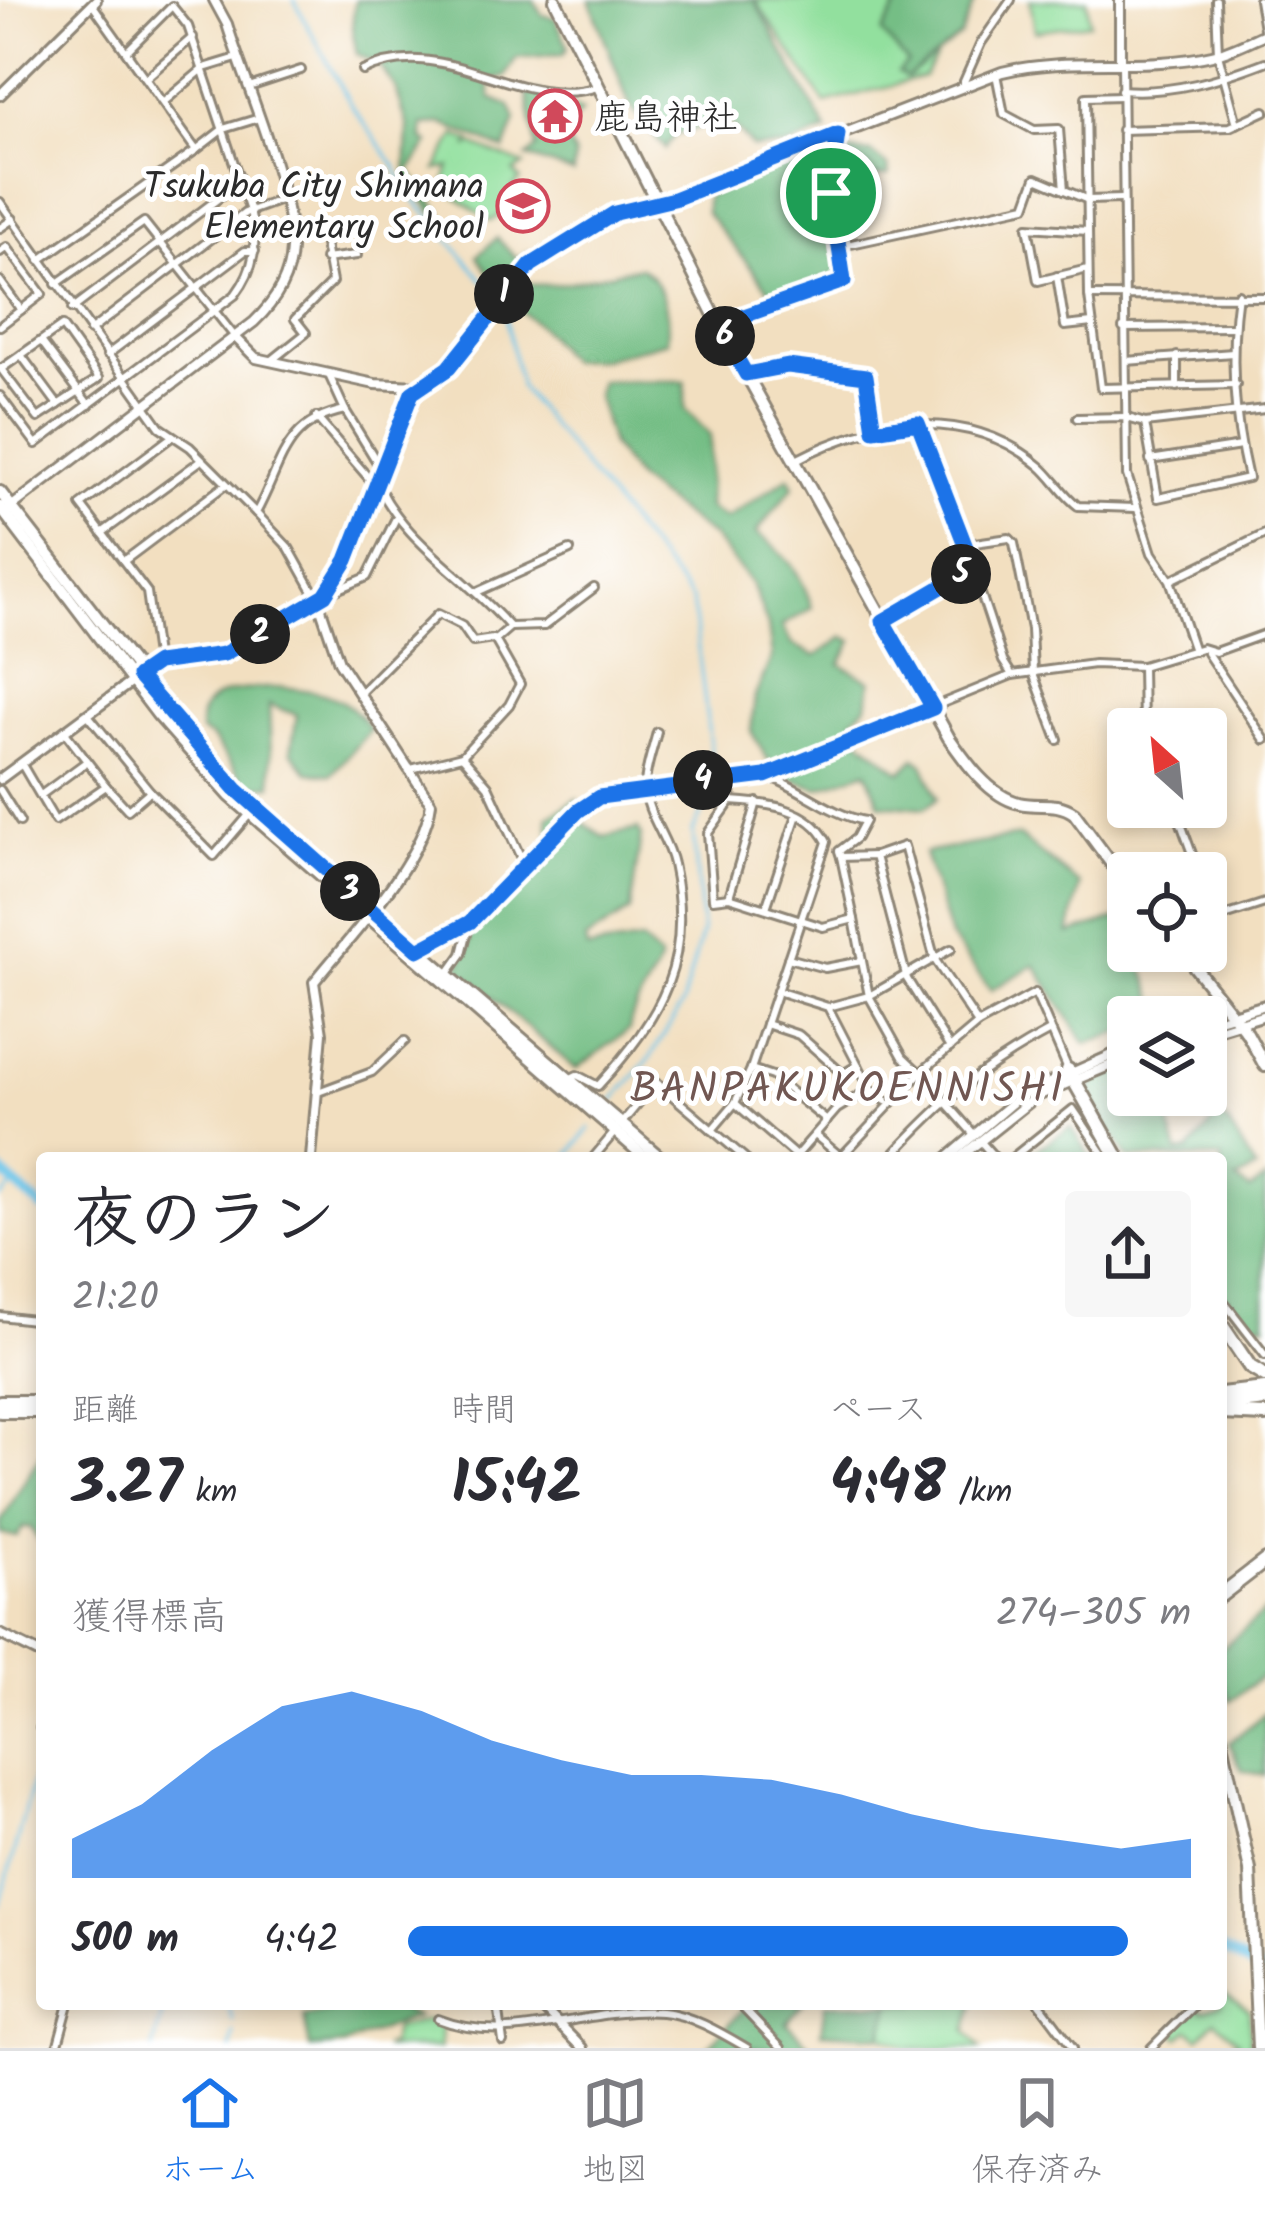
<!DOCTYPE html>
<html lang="ja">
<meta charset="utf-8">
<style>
:root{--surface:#fff;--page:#f7f7f7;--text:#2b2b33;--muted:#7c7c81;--line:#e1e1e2;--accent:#1a73e8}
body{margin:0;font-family:Kalam,"Klee One",sans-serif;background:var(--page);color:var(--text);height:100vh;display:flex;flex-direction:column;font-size:45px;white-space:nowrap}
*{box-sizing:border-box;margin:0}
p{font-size:39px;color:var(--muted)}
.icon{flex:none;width:66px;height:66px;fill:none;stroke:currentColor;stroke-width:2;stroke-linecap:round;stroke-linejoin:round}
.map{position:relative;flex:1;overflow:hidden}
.panel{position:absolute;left:36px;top:1152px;width:1191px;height:858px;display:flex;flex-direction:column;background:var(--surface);border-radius:12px;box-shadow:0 6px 18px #0003}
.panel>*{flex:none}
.needle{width:78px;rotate:333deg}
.buttons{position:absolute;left:1107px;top:708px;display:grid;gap:24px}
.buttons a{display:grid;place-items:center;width:120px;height:120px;border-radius:12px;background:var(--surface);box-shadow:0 6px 18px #0003;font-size:60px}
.pin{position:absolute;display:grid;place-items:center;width:102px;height:102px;color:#fff;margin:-51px;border:6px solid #fff;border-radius:50%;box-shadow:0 3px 12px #0007}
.km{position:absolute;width:60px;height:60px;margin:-30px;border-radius:50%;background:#222;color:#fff;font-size:33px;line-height:60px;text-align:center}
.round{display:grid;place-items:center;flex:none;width:126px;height:126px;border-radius:12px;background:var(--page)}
.head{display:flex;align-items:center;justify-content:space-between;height:204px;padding:0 36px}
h1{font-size:66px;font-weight:800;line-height:90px}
.figures{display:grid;grid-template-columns:repeat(3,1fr);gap:18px;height:204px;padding:12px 36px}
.figures div{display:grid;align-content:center}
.figures b{font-size:60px;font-weight:800}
.figures small{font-size:33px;font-weight:400}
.figures p{font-size:33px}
.chart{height:336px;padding:24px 36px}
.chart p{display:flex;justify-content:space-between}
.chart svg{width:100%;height:216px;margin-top:12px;fill:var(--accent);opacity:.7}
ul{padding:0 36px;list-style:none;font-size:39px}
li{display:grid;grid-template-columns:192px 144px 1fr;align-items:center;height:90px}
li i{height:30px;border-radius:15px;background:var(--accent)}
.menu{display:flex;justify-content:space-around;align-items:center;height:168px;border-top:3px solid var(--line);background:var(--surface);font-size:33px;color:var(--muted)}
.menu a{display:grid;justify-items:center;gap:6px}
.menu .on{color:var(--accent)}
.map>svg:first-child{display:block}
</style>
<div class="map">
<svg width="1265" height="2048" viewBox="0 0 1265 2048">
<rect width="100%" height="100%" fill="#fff"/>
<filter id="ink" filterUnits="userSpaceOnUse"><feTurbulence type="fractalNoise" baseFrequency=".00833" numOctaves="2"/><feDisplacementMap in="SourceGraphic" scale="24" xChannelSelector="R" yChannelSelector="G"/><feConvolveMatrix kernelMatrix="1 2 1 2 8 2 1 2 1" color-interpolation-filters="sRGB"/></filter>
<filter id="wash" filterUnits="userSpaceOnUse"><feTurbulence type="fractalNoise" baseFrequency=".004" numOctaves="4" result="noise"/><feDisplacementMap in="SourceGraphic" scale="48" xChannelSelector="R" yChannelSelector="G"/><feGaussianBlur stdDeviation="2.7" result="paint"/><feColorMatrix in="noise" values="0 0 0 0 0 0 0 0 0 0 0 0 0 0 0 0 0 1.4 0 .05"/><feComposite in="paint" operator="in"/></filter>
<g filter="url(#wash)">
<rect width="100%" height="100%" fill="#f2dfc0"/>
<g fill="#92e09e" stroke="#5e8664" stroke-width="3">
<polygon points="755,0 970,0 924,77 825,103"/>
<polygon points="1030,0 1087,0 1090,23 1035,31"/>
<polygon points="456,135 471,142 467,148 472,144 524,165 514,172 520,180 512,188 522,200 491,221 443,188 450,167 436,170"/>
<polygon points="1221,1991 1249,2010 1250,2048 1224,2048 1238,2041 1215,2020 1199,2038 1189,2029 1180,2038 1173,2032 1196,2005 1203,2011 1221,2004"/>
<polygon points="891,2004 974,2004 966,2031 981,2048 909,2048 882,2036"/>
<polygon points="427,2020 441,2025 440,2048 383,2048 390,2045 394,2029"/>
</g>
<g fill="#75be85" stroke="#507458" stroke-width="3">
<polygon points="355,0 534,0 542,15 555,18 568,46 563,54 516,58 505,77 489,81 491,98 510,106 516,120 505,150 443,124 423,125 423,140 429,143 410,171 444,217 439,220 406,177 408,127 396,89 380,66 357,54 352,28"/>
<polygon points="590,0 754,0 827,131 787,147 753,148 728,120 675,135 665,149 630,106"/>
<polygon points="901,0 975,0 961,36 907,78 898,73 908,63 882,33"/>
<polygon points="539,92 582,111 564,132 575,156 573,173 527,157 536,149 527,93"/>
<path d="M825,150L872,153L888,166L889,175L822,182C820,214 835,242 839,273L774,296L706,212V196Z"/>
<polygon points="497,238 517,259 529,252 532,256 499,287 477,256"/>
<path d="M641,267C665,284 670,314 667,341L602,359L568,361L540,327L512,304L510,293L523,283C562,291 601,272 641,267Z"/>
<path d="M600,381H685V409L710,435L708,508L726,519L789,477L794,486L756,533C786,552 802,574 812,608L782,626L792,644L816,656L844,637L853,641L840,664L871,681L867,705L853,719L862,741L901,772L915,758L923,764L938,798L925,808L880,804L867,771L818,788L785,777L766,757L751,731L755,697L772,656L768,626L752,584L713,537L638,481L611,445L597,396Z"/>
<path d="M281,687C321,692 347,694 370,730L331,775L308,772L291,751L297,715L269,705L272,785L247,786L212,738L201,732C193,686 249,690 281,687Z"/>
<path d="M577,799L582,822L604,837L638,829L641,836L630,911L585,940L587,949L641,941L660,959C652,986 633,1001 629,1030L576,1069L459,969L475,924L551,846L548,817Z"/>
<polygon points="1019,836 1080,885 1069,934 1116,919 1128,925 1128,951 1137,951 1161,1017 1128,1017 1128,1030 1086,1044 1035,965 991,990 950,937 924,853"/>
<polygon points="1128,1067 1128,1095 1184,1095 1192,1107 1169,1124 1178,1153 1189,1151 1217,1117 1226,1121 1256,1169 1236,1180 1250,1190 1265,1179 1265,1324 1240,1318 1221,1289 1221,1158 1128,1158 1088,1095 1097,1076"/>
<polygon points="1071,1127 1091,1158 1026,1156"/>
<polygon points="42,1452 42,1546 30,1527 23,1527 17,1537 0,1533 0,1523"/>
<polygon points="1265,1611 1265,1674 1230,1701 1221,1673 1221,1649"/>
<polygon points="1265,1713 1265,1776 1242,1770 1229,1743"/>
<polygon points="359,2004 388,2004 416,2016 344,2045 310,2048 304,2017"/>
<polygon points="748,2004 803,2004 786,2022 812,2048 707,2048"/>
<polygon points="825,2004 891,2004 882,2036 821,2032"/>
</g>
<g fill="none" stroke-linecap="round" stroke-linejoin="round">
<g stroke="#6ac4e8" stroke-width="3">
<polyline points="294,0 352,107 396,167 404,187 498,298"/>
<polyline points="503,303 520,387 692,600 714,776"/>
<polyline points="613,1101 650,1058 682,1005 702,932 693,831 715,785"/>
<polyline points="567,1158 590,1128"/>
<polyline points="0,1198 14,1185"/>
<polyline points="0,1905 40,1753"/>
<polyline points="228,2004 233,2021"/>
<polyline points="153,2048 165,2004"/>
<polyline points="231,2048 234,2033"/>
</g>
<g stroke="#6ac4e8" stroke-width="10">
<polyline points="0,1171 42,1208"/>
<polyline points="1221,1949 1265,1974"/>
</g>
</g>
</g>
<g filter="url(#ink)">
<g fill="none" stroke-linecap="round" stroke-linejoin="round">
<g stroke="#8e8576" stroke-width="12">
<g id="minor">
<polyline points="1216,0 1218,54 1237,124"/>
<polyline points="1259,0 1265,34"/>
<polyline points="92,4 196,150 223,129 256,119"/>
<polyline points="1122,63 1127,475 1152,553 1170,580 1194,651"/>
<path d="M363,71C444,31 516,112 598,87"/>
<polyline points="996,74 1004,114 1034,130 1059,129 1064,190"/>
<polyline points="147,77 193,37"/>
<polyline points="962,86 981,43 1011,0"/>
<polyline points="249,87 301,70"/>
<path d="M1121,90C1172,94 1218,80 1265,62"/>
<polyline points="1121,96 1086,97 1089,296 1101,388 1236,385"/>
<polyline points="165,101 204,68 237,58"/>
<polyline points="1121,130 1230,127 1265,111"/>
<polyline points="0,202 160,427 190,447 256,513"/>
<polyline points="0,228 13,219"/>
<polyline points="1088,231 1028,227 1038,281 1088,269"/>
<polyline points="291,232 349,227"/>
<polyline points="842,246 1026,206 1036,178 1088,200 1121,199"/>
<polyline points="0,252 7,247 42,294 0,326"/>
<polyline points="325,259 357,255"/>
<polyline points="40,260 196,150"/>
<polyline points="1057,276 1065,326 1092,323"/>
<polyline points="0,281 21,310"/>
<polyline points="56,284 144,222 235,337"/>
<polyline points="1089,296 1265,297"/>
<polyline points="72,309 240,182"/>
<polyline points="719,325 844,281 830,186 837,137"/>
<polyline points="1123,328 1233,327"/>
<polyline points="90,331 245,213 283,199"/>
<polyline points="41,341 89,405"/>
<polyline points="21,355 58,405"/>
<polyline points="107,355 245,251 255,251"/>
<polyline points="1177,356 1177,387"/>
<polyline points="271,361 306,333 295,319 332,282 322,229"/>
<polyline points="1126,361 1233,353"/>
<polyline points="0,368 1,369 38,418 99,378 62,326 1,369"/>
<polyline points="746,374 788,366 865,376 875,430"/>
<path d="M0,396L36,444L235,295C256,267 258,245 250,211L188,26L172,6L128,50"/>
<polyline points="345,410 380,467"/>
<polyline points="316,417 373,483"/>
<polyline points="1077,418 1124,417 1145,423 1265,409"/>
<path d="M918,423C950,502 977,579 1003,661L1012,675"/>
<path d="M1145,423L1158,498L1248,478C1234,418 1229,356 1238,294"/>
<path d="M796,460C873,419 969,406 1040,466C1054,478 1063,495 1078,506L1135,508"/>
<polyline points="1150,460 1241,446"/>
<path d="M375,478C402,542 465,575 510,627L495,640L520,684L509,705L462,756L411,769"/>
<polyline points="102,533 200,461"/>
<polyline points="968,544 1009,538 1014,543 1031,629 1033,673 1058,740"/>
<polyline points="124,561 224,486"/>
<polyline points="1171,580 1265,534"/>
<polyline points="479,591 570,550"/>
<polyline points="325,595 367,577 395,520"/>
<path d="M318,600L289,548L256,513C283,464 282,423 345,410L329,375"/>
<polyline points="883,621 973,569"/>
<polyline points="510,627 544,626 594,588"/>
<polyline points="1207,653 1265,740"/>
<polyline points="157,663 147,592 81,505 173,436"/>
<polyline points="1142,666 1143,729"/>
<polyline points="360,693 438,614 462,626 473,642 493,639"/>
<polyline points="88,715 150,791 128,810 106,786"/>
<polyline points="462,756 488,786 526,869"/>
<polyline points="21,763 55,821 106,786 64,731"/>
<polyline points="765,775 1012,675 1094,664 1142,666 1202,648 1215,652 1265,634"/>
<polyline points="732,777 731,801 708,833 713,899 729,897 823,927 854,919 862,961"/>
<polyline points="0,790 20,822"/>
<polyline points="150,791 214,856 249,815"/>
<polyline points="41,795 86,762"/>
<path d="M731,801C766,803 809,807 827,842L751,1069"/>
<polyline points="1175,807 1199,873"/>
<polyline points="875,856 904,846 935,960 978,1024"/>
<polyline points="1206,887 1220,916"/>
<polyline points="729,897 757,802"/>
<polyline points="766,908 797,815"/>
<polyline points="854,919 841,857 875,856 907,979 950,1048"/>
<polyline points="1206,922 1265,903"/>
<polyline points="418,950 468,923"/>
<polyline points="788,958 825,968 862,961 869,996 828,1007"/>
<path d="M447,975L462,954L470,922L578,811L599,797L765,775C801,787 828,814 865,821L856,838L839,851L841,857"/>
<polyline points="777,991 828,1007 858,1065"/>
<polyline points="766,1024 799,1035 843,1074 858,1065 870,1089 886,1101"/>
<path d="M569,1079L577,1075L598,1086C662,1016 694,961 673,864C668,838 645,813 645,786C645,769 653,749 657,732"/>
<polyline points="318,1092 372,1072 405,1041"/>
<polyline points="735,1103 751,1069 772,1076 827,1121"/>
<polyline points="621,1124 656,1082 745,1158"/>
<polyline points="712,1130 735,1103 798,1158"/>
<polyline points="972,1132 920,1073 978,1024 1035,993 1068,1069"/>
<polyline points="815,1135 840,1156"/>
<polyline points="981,1142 995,1158"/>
<polyline points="797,1155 837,1109 870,1089"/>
<polyline points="841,1157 920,1073 903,1057 869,996 951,949"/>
<polyline points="593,1158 614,1133"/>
<path d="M890,1158C942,1101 982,1067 1050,1031"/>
<polyline points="1012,1158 1073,1109 1106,1158"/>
<polyline points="1221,1298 1265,1355"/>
<polyline points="0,1316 42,1321"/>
<polyline points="40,1728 42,1729"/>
<polyline points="498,2004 503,2042"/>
<polyline points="739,2004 781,2048"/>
<polyline points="1040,2004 1073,2048"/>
<path d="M438,2019C512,2048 582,2007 662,2012C690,2014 723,2034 747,2048"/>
<polyline points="57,2048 69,2004"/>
<polyline points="1151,2048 1193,2006"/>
</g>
</g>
<g stroke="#8e8576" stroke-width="14">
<g id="tertiary">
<polyline points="1120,61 1120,0"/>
<path d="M235,337L256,358L375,384L418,386L449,368L517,277L606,217L674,199L1002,72C1071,55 1143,71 1212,55C1230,51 1248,41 1265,34"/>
<path d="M11,507L254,322C275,302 290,279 291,249C294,194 244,81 227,24L214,0"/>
<polyline points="0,779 157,663 224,654 325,595 347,560 375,478 417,387"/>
<path d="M311,1158L322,1033L314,982C349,938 424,861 431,803L339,662L318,600"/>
<polyline points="0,1634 42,1655"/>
<polyline points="539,2004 582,2048"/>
</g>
</g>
<g stroke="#8e8576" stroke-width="14">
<g id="secondary">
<polyline points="0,95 96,0"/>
<polyline points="1206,1023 1265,1005"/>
<polyline points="1206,1033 1265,1015"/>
<polyline points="947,1158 1020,1096 1128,1048"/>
<polyline points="959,1158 1037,1096 1128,1058"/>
</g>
</g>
<g stroke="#8e8576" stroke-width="16">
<g id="primary">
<path d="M555,0L719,325L949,738C965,761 989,796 1019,803C1039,808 1055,800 1074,813L1128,886"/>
<polyline points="0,492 211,764 316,862 661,1158"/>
<polyline points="0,507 158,715 230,796 646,1158"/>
<polyline points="1182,951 1247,1033 1265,1066"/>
<polyline points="1221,1737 1250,1870 1258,2048"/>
</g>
</g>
<g stroke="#8e8576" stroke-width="18">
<g id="motorway">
<polyline points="1068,1070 1118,1158"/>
<polyline points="1221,1324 1250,1367 1265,1376"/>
<polyline points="1221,1394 1265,1389"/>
<polyline points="0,1402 42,1402"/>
<polyline points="1221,1405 1265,1400"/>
<polyline points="0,1411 42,1411"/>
<polyline points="1221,1413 1265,1415"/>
<polyline points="1221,1595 1265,1561"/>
</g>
</g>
<use href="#minor" stroke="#fff" stroke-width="6"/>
<use href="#tertiary" stroke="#fff" stroke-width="8"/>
<use href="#secondary" stroke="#fff" stroke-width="8"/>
<use href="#primary" stroke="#fff" stroke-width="10"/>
<use href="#motorway" stroke="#fff" stroke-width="12"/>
</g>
</g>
<g fill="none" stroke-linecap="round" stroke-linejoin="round" filter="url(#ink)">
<g stroke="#fff" stroke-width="24">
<polygon id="route" points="838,134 830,186 844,281 718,325 746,374 788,366 866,376 874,430 918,423 974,568 883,621 933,708 765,776 599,797 578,811 470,922 418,950 236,789 138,676 157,663 224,654 325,595 347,560 412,393 449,368 531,265 615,213 674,199"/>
</g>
<use href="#route" stroke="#1a73e8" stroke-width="15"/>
</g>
<defs>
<g id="temple-ring" transform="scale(2.7)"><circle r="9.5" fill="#fff" stroke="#d1495b" stroke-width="1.5"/><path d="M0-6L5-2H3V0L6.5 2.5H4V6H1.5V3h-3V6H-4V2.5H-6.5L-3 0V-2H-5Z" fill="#d1495b"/></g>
<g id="school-ring" transform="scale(2.7)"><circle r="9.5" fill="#fff" stroke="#d1495b" stroke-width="1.5"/><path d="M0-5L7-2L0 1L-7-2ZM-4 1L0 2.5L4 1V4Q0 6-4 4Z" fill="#d1495b"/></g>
</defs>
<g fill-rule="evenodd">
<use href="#temple-ring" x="555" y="116"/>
<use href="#school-ring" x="523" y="206"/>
</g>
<g text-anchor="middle" stroke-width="10" stroke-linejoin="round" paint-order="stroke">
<g font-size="36" fill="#2b2b2b" stroke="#fff" text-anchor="start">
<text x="594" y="129">鹿島神社</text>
<text x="484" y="198" text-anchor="end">Tsukuba City Shimana<tspan x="484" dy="41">Elementary School</tspan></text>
</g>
<g font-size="42" letter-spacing="3" fill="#715752" stroke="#fff">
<text x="848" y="1102">BANPAKUKOENNISHI</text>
</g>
</g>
</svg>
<div class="buttons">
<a><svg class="needle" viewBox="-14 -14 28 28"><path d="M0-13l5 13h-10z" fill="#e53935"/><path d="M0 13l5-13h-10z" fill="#7c7c81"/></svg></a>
<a><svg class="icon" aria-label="locate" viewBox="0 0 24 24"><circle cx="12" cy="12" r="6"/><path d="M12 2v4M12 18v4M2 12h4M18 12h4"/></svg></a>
<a><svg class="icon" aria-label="layers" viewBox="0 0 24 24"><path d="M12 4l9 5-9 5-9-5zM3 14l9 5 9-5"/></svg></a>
</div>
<div class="pin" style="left:831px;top:193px;background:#1e9e55"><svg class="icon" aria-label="arrive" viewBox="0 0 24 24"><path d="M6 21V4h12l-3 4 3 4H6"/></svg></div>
<b class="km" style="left:504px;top:294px">1</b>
<b class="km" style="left:260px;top:634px">2</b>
<b class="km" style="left:350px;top:891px">3</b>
<b class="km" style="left:703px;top:780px">4</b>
<b class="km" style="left:961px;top:574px">5</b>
<b class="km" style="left:725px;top:336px">6</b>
<section class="panel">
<div class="head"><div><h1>夜のラン</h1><p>21:20</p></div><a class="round"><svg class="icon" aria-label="share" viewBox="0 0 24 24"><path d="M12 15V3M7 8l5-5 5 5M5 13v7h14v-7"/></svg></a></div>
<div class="figures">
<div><p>距離</p><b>3.27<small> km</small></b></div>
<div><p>時間</p><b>15:42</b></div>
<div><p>ペース</p><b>4:48<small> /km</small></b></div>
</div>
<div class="chart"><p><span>獲得標高</span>274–305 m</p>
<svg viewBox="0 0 160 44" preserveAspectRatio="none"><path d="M0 44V36L10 29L20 18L30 9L40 6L50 10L60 16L70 20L80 23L90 23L100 24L110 27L120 31L130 34L140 36L150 38L160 36V44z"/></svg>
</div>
<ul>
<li><b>500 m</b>4:42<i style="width:92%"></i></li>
</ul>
</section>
</div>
<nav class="menu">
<a class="on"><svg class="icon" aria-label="home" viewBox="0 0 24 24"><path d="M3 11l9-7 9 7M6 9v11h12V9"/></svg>ホーム</a>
<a><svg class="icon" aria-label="map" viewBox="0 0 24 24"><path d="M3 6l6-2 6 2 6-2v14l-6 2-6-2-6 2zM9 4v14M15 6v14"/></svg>地図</a>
<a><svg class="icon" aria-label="saved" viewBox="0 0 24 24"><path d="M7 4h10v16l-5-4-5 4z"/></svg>保存済み</a>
</nav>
